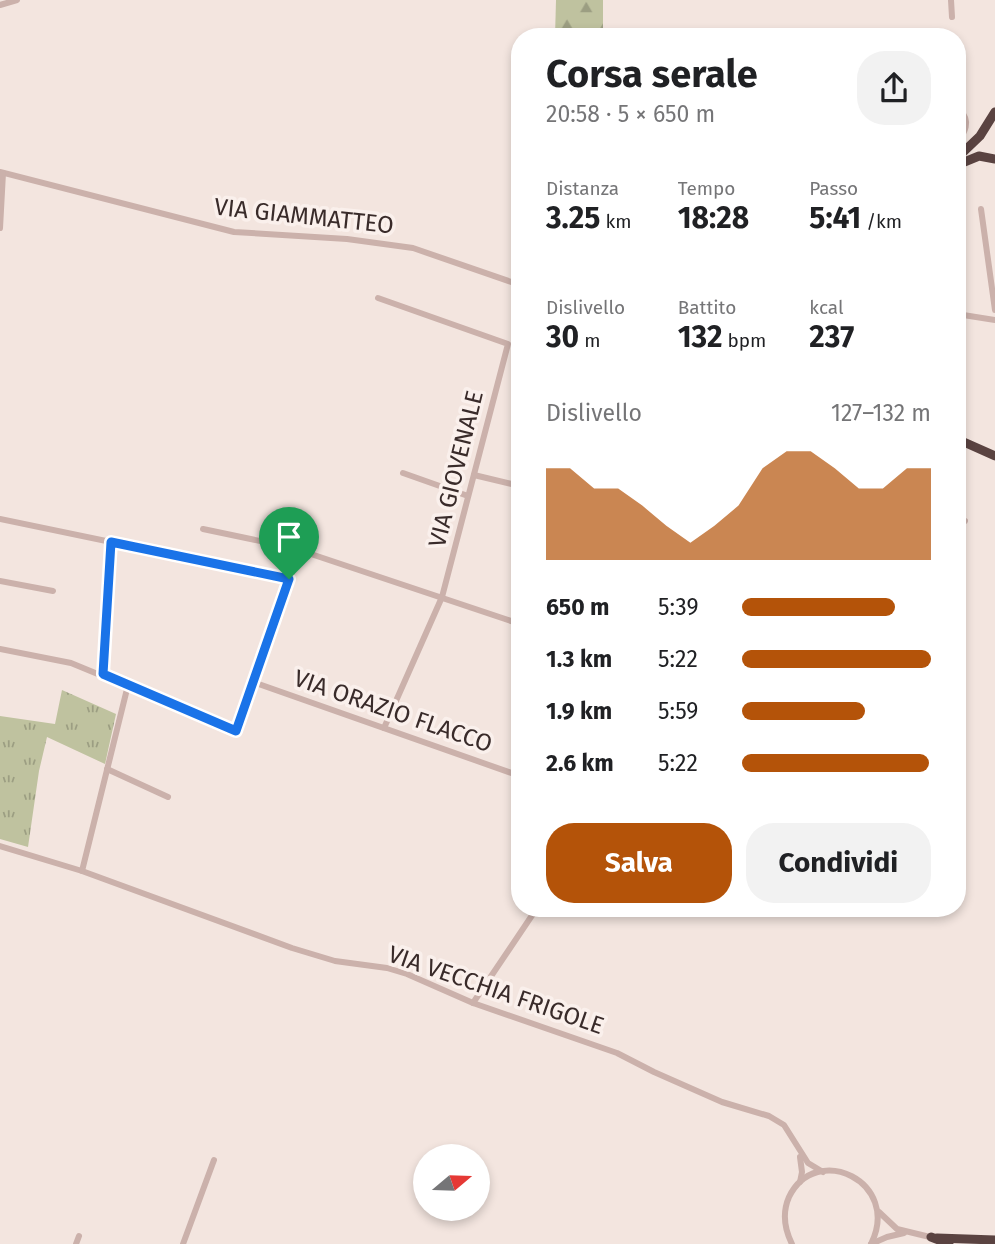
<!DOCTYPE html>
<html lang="it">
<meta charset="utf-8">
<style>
:root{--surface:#fff;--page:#f2f2f2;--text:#202124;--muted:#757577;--accent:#b45309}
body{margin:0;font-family:"Fira Sans",sans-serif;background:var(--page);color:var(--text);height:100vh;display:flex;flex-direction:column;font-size:26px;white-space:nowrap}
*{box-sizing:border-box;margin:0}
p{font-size:23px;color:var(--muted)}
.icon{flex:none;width:38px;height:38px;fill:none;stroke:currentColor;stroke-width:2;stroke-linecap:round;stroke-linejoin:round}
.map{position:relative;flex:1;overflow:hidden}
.sheet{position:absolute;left:511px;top:28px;width:455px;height:889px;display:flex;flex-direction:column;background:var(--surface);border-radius:28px;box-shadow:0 4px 10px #0003}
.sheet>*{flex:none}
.needle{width:46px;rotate:71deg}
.buttons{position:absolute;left:413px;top:1144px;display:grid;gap:14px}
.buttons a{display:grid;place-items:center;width:77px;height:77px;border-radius:50%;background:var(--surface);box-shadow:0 4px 10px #0003;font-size:35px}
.pin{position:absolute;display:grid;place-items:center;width:60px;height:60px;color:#fff;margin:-72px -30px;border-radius:50% 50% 50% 0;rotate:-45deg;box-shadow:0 0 7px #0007}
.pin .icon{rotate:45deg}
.round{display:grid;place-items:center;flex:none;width:74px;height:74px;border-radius:28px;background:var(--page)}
.headline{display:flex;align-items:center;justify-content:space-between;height:119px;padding:0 35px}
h1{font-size:38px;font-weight:700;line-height:52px}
.stats{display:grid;grid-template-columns:repeat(3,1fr);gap:10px;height:119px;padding:7px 35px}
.stats div{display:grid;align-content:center}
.stats b{font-size:30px;font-weight:700}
.stats small{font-size:19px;font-weight:400}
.stats p{font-size:19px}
.chart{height:196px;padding:14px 35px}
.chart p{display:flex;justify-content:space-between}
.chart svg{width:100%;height:126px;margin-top:7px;fill:var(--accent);opacity:.7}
.cta{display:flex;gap:14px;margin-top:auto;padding:14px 35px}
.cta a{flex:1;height:80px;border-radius:28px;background:var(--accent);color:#fff;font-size:28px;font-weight:700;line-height:80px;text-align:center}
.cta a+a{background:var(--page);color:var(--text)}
ul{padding:0 35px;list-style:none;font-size:23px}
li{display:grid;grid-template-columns:112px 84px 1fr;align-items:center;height:52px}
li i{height:18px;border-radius:9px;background:var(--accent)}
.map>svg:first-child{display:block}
</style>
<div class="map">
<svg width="995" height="1244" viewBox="0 0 995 1244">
<defs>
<pattern id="grass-tufts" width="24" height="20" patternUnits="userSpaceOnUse" patternTransform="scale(1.75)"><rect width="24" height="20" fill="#bfc29f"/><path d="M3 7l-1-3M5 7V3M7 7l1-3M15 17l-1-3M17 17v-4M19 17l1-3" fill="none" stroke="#9c9e82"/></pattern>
<pattern id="forest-firs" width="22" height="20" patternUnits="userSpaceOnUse" patternTransform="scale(1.75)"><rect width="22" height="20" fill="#bfc29f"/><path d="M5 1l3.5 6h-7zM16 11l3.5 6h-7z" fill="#9c9e82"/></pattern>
</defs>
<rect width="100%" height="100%" fill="#f3e5df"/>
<polygon fill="url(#grass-tufts)" points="62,690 116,714 105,764 47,737 39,771 28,847 0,839 0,716 55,724"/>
<polygon fill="url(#forest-firs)" points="556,0 603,0 603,37 555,37"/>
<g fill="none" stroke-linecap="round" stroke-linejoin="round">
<g stroke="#cbb1ab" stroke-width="6">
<polyline points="951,0 952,17"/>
<polyline points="0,5 17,0"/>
<path d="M957,144C964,133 972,121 960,111"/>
<polyline points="0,172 234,232 347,239 413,248 520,285"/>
<polyline points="981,209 995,310"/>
<polyline points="0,228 3,173"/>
<polyline points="378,298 508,344 442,597 384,728"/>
<polyline points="957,314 995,320"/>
<polyline points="403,473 468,496"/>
<polyline points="474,475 520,486"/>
<polyline points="0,519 289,579"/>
<polyline points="957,519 965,521"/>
<polyline points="203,529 293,548 520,624"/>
<polyline points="0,581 53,591"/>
<polyline points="0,649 71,663 236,731 289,579 295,566 307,552"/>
<polyline points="103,674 111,542"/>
<polyline points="253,682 520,776"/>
<polyline points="107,769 168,797"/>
<polyline points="0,846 82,871 292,948 335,961 387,968 407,974 473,1003 617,1053 654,1072 722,1102 769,1116 784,1125 808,1163 823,1172"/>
<polyline points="82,871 128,685"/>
<polyline points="473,1003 537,908"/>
<polyline points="800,1182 802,1172 800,1157"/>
<polyline points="879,1212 897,1229 934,1238"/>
<polyline points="76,1244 79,1236"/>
<polyline points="183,1244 214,1160"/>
<path d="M792,1244C784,1228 782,1213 789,1197C816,1141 902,1182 871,1244"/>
<polyline points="871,1244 887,1237 904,1233"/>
</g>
<g stroke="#5a4341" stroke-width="9">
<polyline points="957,158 980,136 995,112"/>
<polyline points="957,165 979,156 995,159"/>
<polyline points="957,439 995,456"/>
<polyline points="931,1237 949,1244"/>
<polyline points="937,1238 995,1240"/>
</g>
</g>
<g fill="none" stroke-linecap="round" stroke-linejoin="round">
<g stroke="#fff" stroke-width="14">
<polygon id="route" points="111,542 289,579 236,731 103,674"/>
</g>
<use href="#route" stroke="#1a73e8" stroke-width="9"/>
</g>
<g text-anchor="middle" stroke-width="7" stroke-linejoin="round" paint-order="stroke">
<g font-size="24" fill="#392b2a" stroke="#faf0ec">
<text transform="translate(304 216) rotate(6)" y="8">VIA GIAMMATTEO</text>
<text transform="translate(456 469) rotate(-76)" y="8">VIA GIOVENALE</text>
<text transform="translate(393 711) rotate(19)" y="8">VIA ORAZIO FLACCO</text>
<text transform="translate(496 990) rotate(19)" y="8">VIA VECCHIA FRIGOLE</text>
</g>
</g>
</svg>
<div class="buttons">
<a><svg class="needle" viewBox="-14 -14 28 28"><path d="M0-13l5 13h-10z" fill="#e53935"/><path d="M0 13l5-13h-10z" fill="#757577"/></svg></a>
</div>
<div class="pin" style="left:289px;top:579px;background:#1e9e55"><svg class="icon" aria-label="arrive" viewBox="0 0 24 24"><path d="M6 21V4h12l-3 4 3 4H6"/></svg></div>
<section class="sheet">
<div class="headline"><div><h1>Corsa serale</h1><p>20:58 · 5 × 650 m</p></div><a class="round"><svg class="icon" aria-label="share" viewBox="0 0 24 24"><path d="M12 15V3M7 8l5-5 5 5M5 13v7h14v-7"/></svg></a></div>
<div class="stats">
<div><p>Distanza</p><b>3.25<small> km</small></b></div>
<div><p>Tempo</p><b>18:28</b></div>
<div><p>Passo</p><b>5:41<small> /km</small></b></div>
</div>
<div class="stats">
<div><p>Dislivello</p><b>30<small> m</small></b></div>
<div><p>Battito</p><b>132<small> bpm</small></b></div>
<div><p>kcal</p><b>237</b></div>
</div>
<div class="chart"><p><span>Dislivello</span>127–132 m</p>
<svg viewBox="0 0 160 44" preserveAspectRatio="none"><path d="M0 44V12L10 12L20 19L30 19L40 25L50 32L60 38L70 32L80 25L90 12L100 6L110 6L120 12L130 19L140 19L150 12L160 12V44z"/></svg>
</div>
<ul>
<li><b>650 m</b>5:39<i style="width:81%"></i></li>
<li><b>1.3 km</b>5:22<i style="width:100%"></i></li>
<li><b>1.9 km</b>5:59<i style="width:65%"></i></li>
<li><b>2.6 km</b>5:22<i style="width:99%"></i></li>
</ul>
<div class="cta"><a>Salva</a><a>Condividi</a></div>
</section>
</div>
